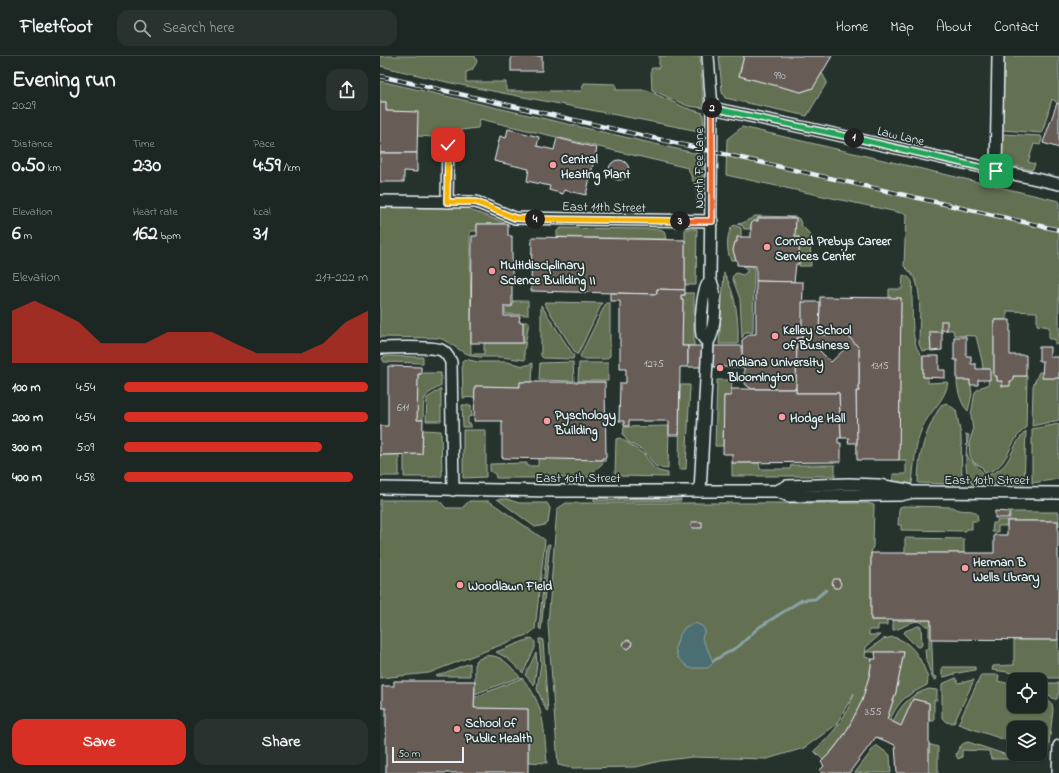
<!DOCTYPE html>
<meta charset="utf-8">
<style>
:root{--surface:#1c2622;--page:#29322f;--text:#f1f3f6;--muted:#a0a5a5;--line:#3a4340;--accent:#d93025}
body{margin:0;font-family:"Indie Flower",sans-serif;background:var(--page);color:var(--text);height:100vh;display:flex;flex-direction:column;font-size:15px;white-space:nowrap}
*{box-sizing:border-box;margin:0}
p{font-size:13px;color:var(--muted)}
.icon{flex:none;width:22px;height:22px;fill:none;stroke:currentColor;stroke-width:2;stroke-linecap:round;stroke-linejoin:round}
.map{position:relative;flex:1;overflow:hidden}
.sheet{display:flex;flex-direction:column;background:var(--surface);width:380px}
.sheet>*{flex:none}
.buttons{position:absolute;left:627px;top:617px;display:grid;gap:8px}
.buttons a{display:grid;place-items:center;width:40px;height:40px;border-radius:8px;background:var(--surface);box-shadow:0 1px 3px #0004,0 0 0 1px var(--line);font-size:20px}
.scale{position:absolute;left:12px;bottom:10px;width:72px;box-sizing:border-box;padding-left:4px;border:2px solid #e8f1f8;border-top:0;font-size:11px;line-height:14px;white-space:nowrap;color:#e8f1f8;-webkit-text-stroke:3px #26332d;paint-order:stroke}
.pin{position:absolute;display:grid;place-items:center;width:34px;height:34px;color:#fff;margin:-17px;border-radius:8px;box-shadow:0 2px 6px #0006}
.km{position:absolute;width:20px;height:20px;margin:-10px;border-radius:50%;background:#222;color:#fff;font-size:11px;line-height:20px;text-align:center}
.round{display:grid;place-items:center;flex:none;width:42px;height:42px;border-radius:12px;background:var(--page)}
.summary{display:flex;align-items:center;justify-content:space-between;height:68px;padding:0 12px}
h1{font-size:22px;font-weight:700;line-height:30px}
.metrics{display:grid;grid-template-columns:repeat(3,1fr);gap:6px;height:68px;padding:4px 12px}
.metrics div{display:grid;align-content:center}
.metrics b{font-size:20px;font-weight:700}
.metrics small{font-size:11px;font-weight:400}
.metrics p{font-size:11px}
.chart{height:112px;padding:8px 12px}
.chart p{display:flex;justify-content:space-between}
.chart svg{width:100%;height:72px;margin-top:4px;fill:var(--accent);opacity:.7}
.primary-button{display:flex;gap:8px;margin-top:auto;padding:8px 12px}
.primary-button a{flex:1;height:46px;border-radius:12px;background:var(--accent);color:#fff;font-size:16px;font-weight:700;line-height:46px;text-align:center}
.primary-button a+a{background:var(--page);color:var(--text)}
ul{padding:0 12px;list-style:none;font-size:13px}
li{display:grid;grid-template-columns:64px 48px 1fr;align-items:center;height:30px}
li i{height:10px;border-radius:5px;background:var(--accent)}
header{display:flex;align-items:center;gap:24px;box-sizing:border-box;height:56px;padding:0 20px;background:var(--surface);border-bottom:1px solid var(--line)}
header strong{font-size:19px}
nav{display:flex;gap:22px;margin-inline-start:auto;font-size:14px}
.search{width:280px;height:36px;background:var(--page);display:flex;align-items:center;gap:10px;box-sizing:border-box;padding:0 14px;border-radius:12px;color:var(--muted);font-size:15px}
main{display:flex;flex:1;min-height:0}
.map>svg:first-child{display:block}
</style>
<header>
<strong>Fleetfoot</strong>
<div class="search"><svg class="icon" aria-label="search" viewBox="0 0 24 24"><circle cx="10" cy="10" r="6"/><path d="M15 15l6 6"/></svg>Search here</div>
<nav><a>Home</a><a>Map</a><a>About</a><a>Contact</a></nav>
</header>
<main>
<section class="sheet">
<div class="summary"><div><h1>Evening run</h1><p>20:29</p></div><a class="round"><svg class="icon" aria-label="share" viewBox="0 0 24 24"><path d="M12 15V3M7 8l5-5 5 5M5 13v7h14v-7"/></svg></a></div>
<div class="metrics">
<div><p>Distance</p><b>0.50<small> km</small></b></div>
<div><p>Time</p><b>2:30</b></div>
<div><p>Pace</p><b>4:59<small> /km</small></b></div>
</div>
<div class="metrics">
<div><p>Elevation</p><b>6<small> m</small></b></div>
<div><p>Heart rate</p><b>162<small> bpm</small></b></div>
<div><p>kcal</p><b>31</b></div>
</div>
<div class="chart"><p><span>Elevation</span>217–222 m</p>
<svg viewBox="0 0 160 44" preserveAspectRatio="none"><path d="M0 44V12L10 6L20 12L30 19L40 32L50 32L60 32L70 25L80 25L90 25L100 32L110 38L120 38L130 38L140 32L150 19L160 12V44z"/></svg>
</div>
<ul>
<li><b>100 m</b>4:54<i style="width:100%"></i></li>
<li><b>200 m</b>4:54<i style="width:100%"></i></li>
<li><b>300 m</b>5:09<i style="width:81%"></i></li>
<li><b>400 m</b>4:58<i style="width:94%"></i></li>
</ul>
<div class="primary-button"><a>Save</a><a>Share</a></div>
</section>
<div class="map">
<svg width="679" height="717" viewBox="0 0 679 717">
<rect width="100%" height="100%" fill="#26332d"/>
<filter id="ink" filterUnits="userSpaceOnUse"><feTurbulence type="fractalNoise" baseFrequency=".025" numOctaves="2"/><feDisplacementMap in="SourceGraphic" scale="8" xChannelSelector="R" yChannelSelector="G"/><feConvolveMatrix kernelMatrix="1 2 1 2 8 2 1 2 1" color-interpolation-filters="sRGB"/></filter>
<g filter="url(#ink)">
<g fill="#637051" stroke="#a6b0a4">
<polygon points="0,0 95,0 97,6 92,14 86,16 86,26 126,26 126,35 201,35 204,27 236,28 236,34 267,34 306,52 323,57 324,76 71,27 0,10"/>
<polygon points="279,0 320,0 324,52 308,50 272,34 271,13 272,12 279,12"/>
<polygon points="339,0 364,0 359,20 421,36 433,32 442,17 447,26 427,60 345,42 342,36"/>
<polygon points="623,0 679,0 679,48 672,43 662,77 622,74"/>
<polygon points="0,25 323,99 323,132 319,146 317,146 317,136 308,112 100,63 98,72 81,74 71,82 37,80 37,56 6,55 6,46 0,46"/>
<path d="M362,71L679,145V288H675V283H669V271L657,269V256L627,255V264H614V320H617V325H622V330H629L630,325H633V320H647L646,372C627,385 631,411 605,417L602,411L594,407L590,400L589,387L593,375L591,359L595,336L601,331L608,329L610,313H603L602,305L596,280L574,279L573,274H562V276H550L551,294L542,295L539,288C539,270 542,242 536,225C533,219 529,215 524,210L526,158L346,119L347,83Z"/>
<polygon points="622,78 661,80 662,83 660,89 654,88 648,106 655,108 653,113 651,114 624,107 622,102"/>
<path d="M0,149L90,150V154L128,168H97V175H90L91,299C79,296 71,286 59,282L0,281Z"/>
<polygon points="375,160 416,161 419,163 422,170 430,178 431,210 419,210 419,181 415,181 415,162 378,162 378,165 374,165 371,168 371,173 364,173 363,170 357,168 363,167"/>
<path d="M354,169L361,172V181H357V186H355L353,194L356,204H351C346,197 346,174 354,169Z"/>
<polygon points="181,172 280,173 284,175 286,183 177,181 177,175"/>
<polygon points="305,173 317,173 316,229 305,229"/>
<polygon points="363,210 374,210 373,276 365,276 362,282 360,243 352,221 356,217 363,219 367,216 367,213"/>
<path d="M344,217C356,238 359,264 358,288H339Z"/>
<path d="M523,219C527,220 531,222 532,226C533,230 532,237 532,242C533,257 530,291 543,300V321H548V327L568,326C566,344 549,356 542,372C535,389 534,410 532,428L513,426V418H526V404H519L521,242H509V233H522Z"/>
<polygon points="305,237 314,237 314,290 302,290 303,244 301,244 301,239 305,239"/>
<polygon points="134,245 148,245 148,259 125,258 125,251 132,251"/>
<polygon points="165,246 222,247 198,298 196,298 164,247"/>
<polygon points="226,247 230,247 230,300 226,303 202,303 200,300"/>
<polygon points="161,249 194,300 193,303 163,302 161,300"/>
<polygon points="143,266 149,266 144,296 145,304 121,301 99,301 92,300 92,298 104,298 104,287 143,287"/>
<polygon points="4,300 43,301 43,307 4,306 2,302"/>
<polygon points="85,303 98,306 127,306 144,310 153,307 152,326 140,326 140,331 95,330 95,341 83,342 82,305"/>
<polygon points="193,306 194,325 159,324 160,307"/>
<polygon points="199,307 228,307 228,325 198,325"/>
<polygon points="659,316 663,316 663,322 679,322 679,364 652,370 653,330"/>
<path d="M41,317H61V330C41,341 44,341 43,364H37L38,318H41Z"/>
<polygon points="337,324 352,324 351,340 344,340 343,390 335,390"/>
<path d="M577,324H590L592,338L588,355C581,349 577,333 577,324Z"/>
<polygon points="300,329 310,329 306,413 299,413"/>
<polygon points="61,333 61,365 46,365 47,342"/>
<path d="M566,347L576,354L581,380L582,425L579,427L574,428L538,427C538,397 546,374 561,349Z"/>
<polygon points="82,349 91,349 92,360 88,361 88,368 91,368 91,371 83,371"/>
<polygon points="679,368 679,423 652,427 652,373"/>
<polygon points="289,370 288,413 281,412 275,410 264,395 248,386 243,379 244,371"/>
<polygon points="43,374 61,375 62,419 61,421 24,421 24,399 42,398"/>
<polygon points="106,374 106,421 83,422 83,374"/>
<path d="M646,375L644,428H606L605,420C635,411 627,394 646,375Z"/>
<path d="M586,378L589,379C583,404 588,400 603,417V428H592C581,412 589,395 586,378Z"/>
<polygon points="240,382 264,398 274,412 279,415 288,417 288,421 235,420 236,383"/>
<rect x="0" y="399" width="19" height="21"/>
<polygon points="158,402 226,404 207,422 116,422 115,418 110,415 110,408 147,407 147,410 158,410"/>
<polygon points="352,407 379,407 380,413 410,413 411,409 455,409 455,420 352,420"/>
<polygon points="214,442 301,443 301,445 214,445"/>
<polygon points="117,443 127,443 139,447 167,447 170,452 168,467 165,469 155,471"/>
<polygon points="0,444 59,444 66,452 82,452 89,445 109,445 165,484 155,573 149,578 49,617 0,622"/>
<path d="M186,447H487L494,449L493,490L491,497V564H507V569H498V574H489V579H500L486,591L485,601L492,603C487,641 470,677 443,704L434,695C452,679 467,661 474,637L456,669L424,692L387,703L312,701L280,705L256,711L191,712L178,709L168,568L177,453Z"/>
<path d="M523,450L573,451C583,458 590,451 597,458L598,465H592V473H586V475L521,474V469H518L519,455L520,451Z"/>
<polygon points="630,456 679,456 679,470 678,465 627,465 627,470 618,470 618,476 612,476 613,467 617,467 617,464 630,464"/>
<polygon points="525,482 584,483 584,497 525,497"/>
<polygon points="169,488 170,488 161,574 159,572 167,489"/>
<path d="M513,564H551L553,620L557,621L556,624L553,623L552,621L546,604L545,593H549V570H546C535,558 526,573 513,574Z"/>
<polygon points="538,570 541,570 542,589 540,591 537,591 524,578 525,575"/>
<path d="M513,581C530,585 539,599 545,614C547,619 549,623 547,629C527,640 520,642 510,664L507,663L516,636L524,596H486L503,583Z"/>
<polygon points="152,582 155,586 155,592 143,617 127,602 116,596"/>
<polygon points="159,583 162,583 163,585 168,655 166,654 157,633 161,607"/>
<polygon points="634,584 678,584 679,622 644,622 628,616 612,614 613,610 634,609"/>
<polygon points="156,597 157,607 154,629 145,619"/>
<path d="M105,600C121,597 131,611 140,621L95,638V605Z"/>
<polygon points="90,607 90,620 56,620"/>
<polygon points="562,611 595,611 595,614 578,617 564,621 562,620"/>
<polygon points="601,619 619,619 618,625 634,629 634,650 660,650 660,638 672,648 673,654 668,697 660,696 660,672 634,672 634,687 578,668"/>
<path d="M142,622C165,647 164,675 167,707L148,706V653L94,652L95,641Z"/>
<polygon points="576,622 578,627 594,624 574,667 566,666 562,662 562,628"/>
<polygon points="660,627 679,627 679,635 677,643 674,643 660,632"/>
<path d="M549,633L557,634V644H554V665H549V647L533,643L521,670L513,666C520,649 531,638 549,633Z"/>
<path d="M588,686L633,701L634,703H611L609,695L582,694V701L578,703L576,699C578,693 581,687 588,686Z"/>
<polygon points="548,688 558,691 558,717 549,717"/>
<polygon points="496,689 510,699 511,717 475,717"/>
</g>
<polygon fill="#4c6e72" stroke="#8aa2a8" points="315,567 322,570 325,574 322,582 333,605 333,607 328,612 309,612 298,602 295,592 299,580 305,571"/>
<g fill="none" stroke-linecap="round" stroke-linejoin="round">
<polyline stroke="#8aa2a8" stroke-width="3" points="333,605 359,590 378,572 422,544 435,543 446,534"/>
</g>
<g fill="#675b56" stroke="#e8f1f8" fill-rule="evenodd">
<rect x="131" y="0" width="31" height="15"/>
<polygon points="364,0 452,0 433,32 421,36 359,20"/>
<polygon points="0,46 6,46 6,55 38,56 37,97 0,97"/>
<polygon points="677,47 679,48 679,92 663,87"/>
<polygon points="128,73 159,81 157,90 174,94 177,82 217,92 206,139 184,134 183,138 169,134 170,130 147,125 149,113 114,105 120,80 126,82"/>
<polygon points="0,97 37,97 37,116 24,115 24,126 0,126"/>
<circle cx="239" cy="114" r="10"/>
<polygon points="378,162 416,162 415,181 419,181 419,208 416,208 414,226 376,225 376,210 357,209 357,204 356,204 353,194 355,186 357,186 357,181 371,181 371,168 374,165 378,165"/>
<polygon points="97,168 128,168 128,180 132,180 132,250 124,250 124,260 140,260 139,266 143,266 143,287 91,287 92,180 97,180"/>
<polygon points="152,181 305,184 305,234 277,233 277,238 151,235"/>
<polygon points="376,225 423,226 422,282 417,282 416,333 372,333 366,329 364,325 364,311 362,311 362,284 370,278 376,278"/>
<polygon points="277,233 305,234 305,239 301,239 301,244 303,244 302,290 308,290 308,311 300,311 299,379 289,379 289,365 249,365 249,370 244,370 244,365 239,365 240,327 246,327 246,313 240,313 240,245 230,245 230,237 277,238"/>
<polygon points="440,241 521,242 519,404 477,404 476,335 479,335 479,292 467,279 439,279"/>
<path d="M422,246H440L439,279H467L479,292V335H476L477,387H468L469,382H461L459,337H416L417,282H422ZM439,289H469L451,306L439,294Z"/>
<polygon points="614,264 630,264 630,299 646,299 646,320 633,320 633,325 630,325 630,330 622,330 622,325 617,325 617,320 614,320"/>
<rect x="561" y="265" width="6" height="9"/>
<polygon points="550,276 562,276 562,294 551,295"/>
<polygon points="574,281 586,281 586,300 591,300 591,308 596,308 596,313 610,313 610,324 598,324 598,329 590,329 590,324 577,324 577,304 574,304"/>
<rect x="308" y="290" width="54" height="21"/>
<polygon points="659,291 670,291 670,301 679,301 679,322 662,322 663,305 659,305"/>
<polygon points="543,300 559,300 559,314 565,314 565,322 543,321"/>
<polygon points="8,310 41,311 41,318 38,318 37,364 43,364 42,398 0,399 0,370 8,370"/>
<polygon points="140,326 225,326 226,402 222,402 222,404 122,402 122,365 94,365 95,330 140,331"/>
<polygon points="351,333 416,333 416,337 459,337 461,382 458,382 458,387 461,387 461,406 352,407 352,398 343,398 344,340 351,340"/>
<polygon points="615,455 629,456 629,462 615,462"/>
<polygon points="627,465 678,465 678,584 551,583 551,564 491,564 491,497 614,497 614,479 627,479"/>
<polygon points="311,466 322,466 322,472 312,472"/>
<polygon points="454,523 459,523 461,528 459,532 454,532 452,527"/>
<polygon points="248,584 252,586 251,591 247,593 243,590 244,586"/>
<polygon points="495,596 524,596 516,636 507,663 521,670 533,643 549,647 549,717 517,717 515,689 496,681 469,717 441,717 440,714 444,710 441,706 453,694 465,678 482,645 490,617 492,603 496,603"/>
<polygon points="14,625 95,625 94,652 148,653 148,717 6,717 6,652 2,652 2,630 14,630"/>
</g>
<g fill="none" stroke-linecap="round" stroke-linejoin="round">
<g stroke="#e8f1f8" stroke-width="14">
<g id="minor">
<polyline points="332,52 431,73 679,128"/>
<polyline points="616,115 618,0"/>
<polyline points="0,145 96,146 135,162 332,165"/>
<polyline points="67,146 68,83"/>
<path d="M328,286C325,284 323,282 322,279C320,268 322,231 330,225"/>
<path d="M0,292C13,292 51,290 61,294C66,296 69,302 71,306L73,434"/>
<polyline points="0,432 174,435 397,435 409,440 520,439 534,436 679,437"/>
<path d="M320,435L328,286C335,277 338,234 330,225L332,52L328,0"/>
<polyline points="397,435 407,430 468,428 498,429 528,434"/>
<polyline points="678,717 679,690"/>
</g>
</g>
<use href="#minor" stroke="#26332d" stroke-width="11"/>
<g stroke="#e8f1f8" stroke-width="4.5">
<polyline id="rail" points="0,20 679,174"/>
</g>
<use href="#rail" stroke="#26332d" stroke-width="3" stroke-dasharray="9" stroke-linecap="butt"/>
</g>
</g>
<g fill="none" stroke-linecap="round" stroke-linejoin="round" filter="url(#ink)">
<g stroke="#fff" stroke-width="8">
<polyline id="split-1" points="474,82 616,115"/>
</g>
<g stroke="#fff" stroke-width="8">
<polyline id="split-2" points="332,52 474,82"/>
</g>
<g stroke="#fff" stroke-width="8">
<polyline id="split-3" points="300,165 332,165 332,52"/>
</g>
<g stroke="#fff" stroke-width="8">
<polyline id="split-4" points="155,163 300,165"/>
</g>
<g stroke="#fff" stroke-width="8">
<polyline id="split-5" points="68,89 67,146 96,146 135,162 155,163"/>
</g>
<use href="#split-1" stroke="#22a559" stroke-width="5"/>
<use href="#split-2" stroke="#22a559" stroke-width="5"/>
<use href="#split-3" stroke="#f0652b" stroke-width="5"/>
<use href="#split-4" stroke="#f5b400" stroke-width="5"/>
<use href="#split-5" stroke="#f5b400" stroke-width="5"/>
</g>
<g fill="#ff9aa2" stroke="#26332d" stroke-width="1.5">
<circle cx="173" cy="109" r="4"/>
<circle cx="387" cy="191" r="4"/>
<circle cx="112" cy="215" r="4"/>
<circle cx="395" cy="280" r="4"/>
<circle cx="340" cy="312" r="4"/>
<circle cx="402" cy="361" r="4"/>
<circle cx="167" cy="365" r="4"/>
<circle cx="585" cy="512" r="4"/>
<circle cx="80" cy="529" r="4"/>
<circle cx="77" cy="673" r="4"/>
</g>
<g text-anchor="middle" stroke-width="3.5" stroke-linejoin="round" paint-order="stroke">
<g font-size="11" fill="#c8ccd0">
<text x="400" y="23">990</text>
<text x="274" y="311">1275</text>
<text x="500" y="313">1315</text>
<text x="23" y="355">611</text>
<text x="493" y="659">355</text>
</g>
<g font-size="13" fill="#e8f1f8" stroke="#26332d">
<text transform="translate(521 79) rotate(13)" y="5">Law Lane</text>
<text transform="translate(318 112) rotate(-90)" y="5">North Fee Lane</text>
<text transform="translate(224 150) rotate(1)" y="5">East 11th Street</text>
<text x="198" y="426">East 10th Street</text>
<text x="607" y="428">East 10th Street</text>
</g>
<g font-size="13" font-weight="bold" fill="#e8f1f8" stroke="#26332d" text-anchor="start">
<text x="181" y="107">Central<tspan x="181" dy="15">Heating Plant</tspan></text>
<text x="395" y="189">Conrad Prebys Career<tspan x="395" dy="15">Services Center</tspan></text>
<text x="120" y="213">Multidisciplinary<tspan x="120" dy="15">Science Building II</tspan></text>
<text x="403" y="278">Kelley School<tspan x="403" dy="15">of Business</tspan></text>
<text x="348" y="310">Indiana University<tspan x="348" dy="15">Bloomington</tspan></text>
<text x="175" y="363">Pyschology<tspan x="175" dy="15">Building</tspan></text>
<text x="410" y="366">Hodge Hall</text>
<text x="593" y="510">Herman B<tspan x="593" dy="15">Wells Library</tspan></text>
<text x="88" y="534">Woodlawn Field</text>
<text x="85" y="671">School of<tspan x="85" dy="15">Public Health</tspan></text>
</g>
</g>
</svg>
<div class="buttons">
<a><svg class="icon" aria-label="locate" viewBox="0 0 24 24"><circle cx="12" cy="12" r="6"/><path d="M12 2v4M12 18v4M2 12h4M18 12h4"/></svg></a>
<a><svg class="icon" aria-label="layers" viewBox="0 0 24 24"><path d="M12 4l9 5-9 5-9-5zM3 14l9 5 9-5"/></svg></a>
</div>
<div class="scale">50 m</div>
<div class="pin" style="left:616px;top:115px;background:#1e9e55"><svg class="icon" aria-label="arrive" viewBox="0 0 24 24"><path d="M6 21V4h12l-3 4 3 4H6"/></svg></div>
<div class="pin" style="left:68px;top:89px;background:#d93025"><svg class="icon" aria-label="check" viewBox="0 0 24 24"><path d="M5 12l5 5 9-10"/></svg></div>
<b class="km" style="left:474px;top:82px">1</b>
<b class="km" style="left:332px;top:52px">2</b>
<b class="km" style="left:300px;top:165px">3</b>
<b class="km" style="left:155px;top:163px">4</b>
</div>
</main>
